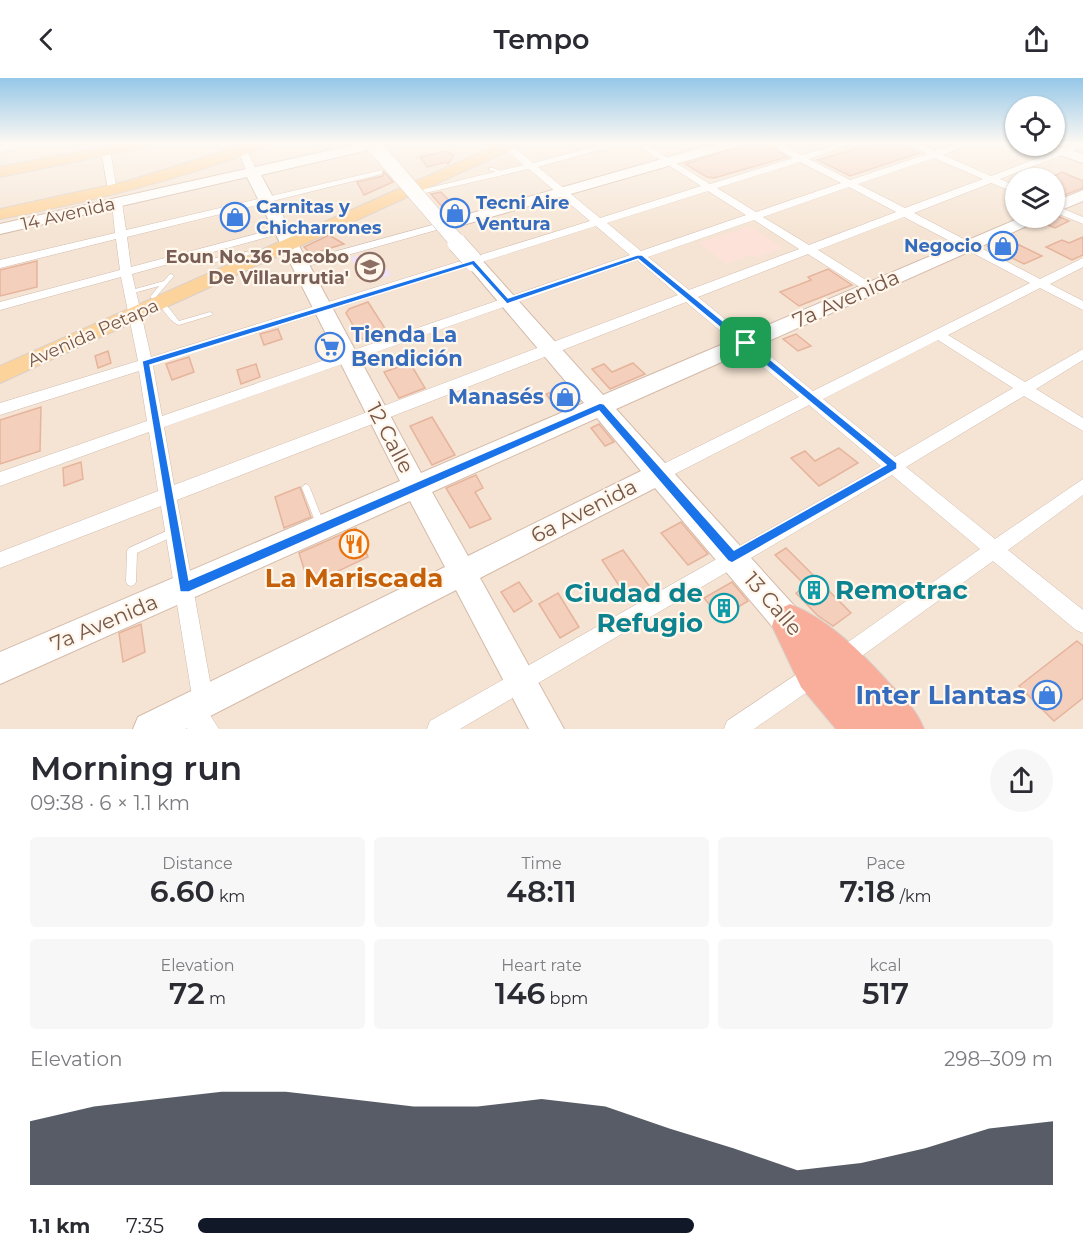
<!DOCTYPE html>
<meta charset="utf-8">
<style>
:root{--surface:#fff;--page:#f7f7f7;--text:#2b2b33;--muted:#7c7c81;--accent:#111827}
body{margin:0;font-family:Montserrat,sans-serif;background:var(--page);color:var(--text);height:100vh;display:flex;flex-direction:column;font-size:22px;white-space:nowrap}
*{box-sizing:border-box;margin:0}
p{font-size:20px;color:var(--muted)}
.icon{flex:none;width:33px;height:33px;fill:none;stroke:currentColor;stroke-width:2;stroke-linecap:round;stroke-linejoin:round}
.map{position:relative;height:651px;overflow:hidden}
.sheet{display:flex;flex-direction:column;background:var(--surface);flex:1}
.sheet>*{flex:none}
.fabs{position:absolute;left:1005px;top:18px;display:grid;gap:12px}
.fabs a{display:grid;place-items:center;width:60px;height:60px;border-radius:50%;background:var(--surface);box-shadow:0 2px 4px #0004;font-size:30px}
.pin{position:absolute;display:grid;place-items:center;width:51px;height:51px;color:#fff;margin:-26px;border-radius:12px;box-shadow:0 3px 9px #0006}
.round{display:grid;place-items:center;flex:none;width:63px;height:63px;border-radius:32px;background:var(--page)}
.head{display:flex;align-items:center;justify-content:space-between;height:102px;padding:0 30px}
h1{font-size:33px;font-weight:600;line-height:45px}
.figures{display:grid;grid-template-columns:repeat(3,1fr);gap:9px;height:102px;padding:6px 30px}
.figures div{display:grid;align-content:center;border-radius:6px;background:var(--page);text-align:center}
.figures b{font-size:30px;font-weight:600}
.figures small{font-size:16px;font-weight:400}
.figures p{font-size:16px}
.chart{height:168px;padding:12px 30px}
.chart p{display:flex;justify-content:space-between}
.chart svg{width:100%;height:108px;margin-top:6px;fill:var(--accent);opacity:.7}
ul{padding:0 30px;list-style:none;font-size:20px}
li{display:grid;grid-template-columns:96px 72px 1fr;align-items:center;height:45px}
li i{height:15px;border-radius:8px;background:var(--accent)}
header{display:flex;justify-content:space-between;align-items:center;height:78px;padding:0 30px;background:var(--surface);font-size:27px;font-weight:600}
.map>svg:first-child{display:block}
</style>
<header><svg class="icon" aria-label="back" viewBox="0 0 24 24"><path d="M15 5l-7 7 7 7"/></svg>Tempo<svg class="icon" aria-label="share" viewBox="0 0 24 24"><path d="M12 15V3M7 8l5-5 5 5M5 13v7h14v-7"/></svg></header>
<div class="map">
<svg width="1083" height="651" viewBox="0 0 1083 651">
<rect width="100%" height="100%" fill="#fdf2e5"/>
<path fill="#f5e4d3" fill-rule="evenodd" d="M0,65H1015L1016,68H1054L1055,65H1083V651H0ZM1016,100H1054V140H1016Z"/>
<polygon fill="#fde2d9" points="750,148 783,170 756,180 752,177 726,186 699,165"/>
<polygon fill="#efe2f9" points="373,173 391,197 368,205 350,180"/>
<g fill="#f3cfbc" stroke="#e6b49c" stroke-width="1.5">
<polygon points="750,65 766,65 787,79 714,100 707,99 685,86"/>
<polygon points="875,65 899,65 919,75 850,98 818,82"/>
<polygon points="446,73 454,77 448,86 446,84 427,89 420,79"/>
<polygon points="384,94 393,104 364,117 357,104 383,98"/>
<polygon points="1062,94 1083,103 1083,110 1054,121 1054,98"/>
<polygon points="441,114 462,136 451,139 431,116"/>
<polygon points="1055,137 1069,143 1055,150 1041,144 1054,140"/>
<polygon points="329,157 344,166 311,176 304,169"/>
<polygon points="1083,159 1083,177 1072,182 1046,169 1062,162 1069,165"/>
<polygon points="1005,160 1042,178 1024,186 988,168"/>
<polygon points="37,183 37,209 0,218 0,192"/>
<polygon points="828,191 852,207 799,228 780,214 811,202 808,199"/>
<polygon points="368,224 388,255 371,261 361,261 346,235 349,231"/>
<polygon points="278,251 282,261 264,267 260,256"/>
<polygon points="796,256 811,268 798,273 783,261"/>
<polygon points="108,273 111,285 98,290 95,278"/>
<polygon points="189,279 194,294 172,302 166,286"/>
<polygon points="410,285 425,310 399,320 384,294"/>
<polygon points="633,285 645,296 610,311 592,291 604,286 612,294"/>
<polygon points="256,286 260,299 241,306 237,292"/>
<polygon points="567,308 580,323 558,332 546,316"/>
<polygon points="41,329 40,373 0,386 0,342"/>
<polygon points="432,339 455,377 432,387 410,348"/>
<polygon points="599,346 614,364 605,368 591,350"/>
<polygon points="839,370 858,385 819,408 791,380 805,373 815,383"/>
<polygon points="81,384 83,401 64,408 63,390"/>
<polygon points="476,397 483,410 475,414 491,441 470,450 446,410"/>
<polygon points="300,409 311,439 284,450 275,419"/>
<polygon points="681,444 708,476 688,487 661,455"/>
<polygon points="356,450 368,479 309,507 299,475"/>
<polygon points="786,470 851,535 833,548 817,537 796,515 806,508 775,477"/>
<polygon points="623,472 650,509 628,521 602,482"/>
<polygon points="519,504 532,523 514,534 501,514"/>
<polygon points="732,504 748,523 720,540 704,520"/>
<polygon points="558,515 579,549 560,560 539,526"/>
<polygon points="141,546 145,574 123,584 119,555"/>
<polygon points="1077,563 1083,568 1083,620 1054,643 1019,608"/>
</g>
<g fill="none" stroke-linecap="round" stroke-linejoin="round">
<g stroke="#d1bbad" stroke-width="1">
<g id="lane">
<polygon points="929,65 934,65 944,74 940,75"/>
<polygon points="489,90 493,90 506,95 504,96 489,92"/>
<polygon points="247,174 249,175 249,177 201,187 198,185 201,183"/>
<polygon points="171,196 174,198 155,220 153,221 150,219 159,208 130,216 127,214 128,213 164,203 169,197"/>
<path d="M160,223L169,230L179,243L210,234L213,236L212,237L179,247C171,245 165,233 158,226V224Z"/>
<polygon points="306,406 309,408 310,410 325,448 324,451 321,452 318,451 317,448 302,410 303,408"/>
<polygon points="173,450 176,451 177,454 176,457 137,475 136,504 134,507 131,508 128,507 126,504 127,473 129,470"/>
</g>
</g>
<g stroke="#d1bbad" stroke-width="1">
<g id="street">
<polygon points="16,65 34,65 0,74 0,68"/>
<polygon points="100,65 109,65 117,114 108,112"/>
<polygon points="235,65 244,65 257,94 255,96 247,94"/>
<path d="M499,65H509L533,85L609,65H624L538,89L600,140L701,108L634,65H644L710,106L793,80L768,65H779L802,77L840,65H854L809,81L850,102L927,76L905,65H917L935,73L959,65H972L943,77L991,98L1077,65H1083V69L1000,101L1016,108V115L991,105L914,135L1040,201L1083,180V189L1050,206L1083,223V232L1040,210L948,257L1025,304L1083,271V282L1036,311L1083,340V353L1024,318L906,389L995,461L1083,401V417L1008,472L1083,532V555L1076,552L993,483L848,588L841,591L834,588L831,581L834,574L980,471L892,397L460,651H427L430,643L881,388L809,327L665,401L659,403L653,401L651,396L653,391L799,319L686,224L177,422L214,625L208,634L219,651H188L175,647L172,639L175,631L183,628L194,630L161,428L0,490V474L158,413L149,354L0,408V394L147,343L139,293L0,337V325L138,283L121,199L0,232V224L120,192L116,161L0,190V182L115,155L112,125L117,122L122,125L126,152L382,92V96L127,159L131,189L282,149L287,152L286,154L132,196L151,279L590,143L529,91L421,116L416,113L524,87ZM934,80L983,101L905,130L858,106ZM800,84L841,105L756,134L717,110ZM849,109L896,134L809,167L763,139ZM708,113L746,137L641,173L607,145ZM904,139L1030,205L813,313L698,219L808,176L866,213H874L876,210L874,207L818,172ZM754,142L799,171L689,212L648,179ZM596,148L630,177L162,338L153,288ZM637,182L678,217L174,407L164,349ZM938,262L1013,310L895,379L823,321Z"/>
<polygon points="1054,127 1083,139 1083,146 1054,134"/>
<polygon points="436,146 440,147 440,151 301,190 295,186 297,184"/>
<polygon points="815,584 823,587 826,595 823,603 754,651 724,651 727,643"/>
</g>
</g>
<g stroke="#d4bbab" stroke-width="2">
<g id="secondary">
<path d="M362,65H388L381,69L261,97L421,395L584,325L468,188L465,184L468,180H480L603,317L1020,140H1040L1038,143L616,331L809,544L813,555L809,566L798,570L787,566L655,410L480,500L564,651H529L456,512L185,651H133L138,639L445,489L410,423L0,606V574L400,403L247,99L0,156V146ZM597,340L641,393L468,478L432,414Z"/>
<polygon points="718,65 740,65 738,68 456,149 444,149 442,146 444,143"/>
<polygon points="1054,66 1083,76 1083,85 1043,71 1041,68"/>
<polygon points="1083,112 1083,123 1054,135 1054,124"/>
</g>
</g>
<g stroke="#d9d0cc" stroke-width="2">
<g id="primary">
<polygon points="124,65 154,65 147,69 0,99 0,89"/>
<path d="M250,65H271L269,68C181,101 92,124 0,141V131L128,103Z"/>
<polygon points="502,65 521,65 519,68 0,305 0,288"/>
</g>
</g>
<g stroke="#d9d0cc" stroke-width="2">
<path id="highway" d="M790,526C831,543 862,575 891,607C905,621 917,633 924,651H836L801,609L772,548L777,532Z"/>
</g>
<use href="#lane" fill="#fff" fill-rule="evenodd"/>
<use href="#street" fill="#fff" fill-rule="evenodd"/>
<use href="#secondary" fill="#fff" fill-rule="evenodd"/>
<use href="#primary" fill="#fdd39c" fill-rule="evenodd"/>
<use href="#highway" fill="#f8ae9b" fill-rule="evenodd"/>
<g stroke="#d4bbab" stroke-width="16" stroke-linecap="butt">
<polyline id="secondary-bridge-far1" points="372,65 459,166"/>
</g>
<g stroke="#d4bbab" stroke-width="20" stroke-linecap="butt">
<polyline id="secondary-bridge" points="457,165 474,184"/>
</g>
<use href="#secondary-bridge-far1" stroke="#fff" stroke-width="15"/>
<use href="#secondary-bridge" stroke="#fff" stroke-width="19"/>
</g>
<linearGradient id="sky" x2="0" y2="1"><stop stop-color="#95c7e8"/><stop offset="0.42" stop-color="#fef9f3"/><stop offset="1" stop-color="#fef9f3" stop-opacity="0"/></linearGradient>
<rect width="1083" height="156" fill="url(#sky)"/>
<path fill="#1a73e8" stroke="#fff" stroke-width="1.5" fill-rule="evenodd" d="M637,177H642L897,385V391L732,485L728,483L599,333L189,514H180L142,283L474,182L508,220ZM638,181L886,387L734,472L604,326L600,325L189,502L150,287L472,187L507,226Z"/>
<defs>
<g id="shop-ring" transform="scale(1.5)"><circle r="9.5" fill="#fff6ec" stroke="#3f7fe0" stroke-width="1.5"/><path d="M-5-2.5h2.3a2.7 3.5 0 0 1 5.4 0H5L5.5 6h-11ZM-1.5-2.5h3a1.5 2.3 0 0 0-3 0Z" fill="#3f7fe0"/></g>
<g id="school-ring" transform="scale(1.5)"><circle r="9.5" fill="#fff6ec" stroke="#8d6e63" stroke-width="1.5"/><path d="M0-5L7-2L0 1L-7-2ZM-4 1L0 2.5L4 1V4Q0 6-4 4Z" fill="#8d6e63"/></g>
<g id="supermarket-ring" transform="scale(1.5)"><circle r="9.5" fill="#fff6ec" stroke="#3f7fe0" stroke-width="1.5"/><path d="M-6-5.5h2.5l.6 2H6L4.5 2H-2.5L-4.4-4H-6ZM-1.5 3.2a1.3 1.3 0 1 0 .1 0ZM3 3.2a1.3 1.3 0 1 0 .1 0Z" fill="#3f7fe0"/></g>
<g id="restaurant-ring" transform="scale(1.5)"><circle r="9.5" fill="#fff6ec" stroke="#e8710a" stroke-width="1.5"/><path d="M-5-6h1v4h1v-4h1v4h1v-4h1v5L-1.5 .5V6h-2V.5L-5-1ZM5-6V6H3V1.5H1.5Q1.5-4 5-6Z" fill="#e8710a"/></g>
<g id="building-ring" transform="scale(1.5)"><circle r="9.5" fill="#fff6ec" stroke="#0f9aa8" stroke-width="1.5"/><path d="M-4-6H4V6H1V3H-1V6H-4ZM-2.5-4.3h1.7v1.8h-1.7ZM.8-4.3h1.7v1.8H.8ZM-2.5-1h1.7V.8h-1.7ZM.8-1h1.7V.8H.8Z" fill="#0f9aa8"/></g>
</defs>
<g fill-rule="evenodd">
<use href="#shop-ring" x="455" y="135"/>
<use href="#shop-ring" x="235" y="139"/>
<use href="#shop-ring" x="1003" y="168"/>
<use href="#school-ring" x="370" y="189"/>
<use href="#supermarket-ring" x="330" y="269"/>
<use href="#shop-ring" x="565" y="319"/>
<use href="#restaurant-ring" x="354" y="466"/>
<use href="#building-ring" x="814" y="512"/>
<use href="#building-ring" x="724" y="530"/>
<use href="#shop-ring" x="1047" y="617"/>
</g>
<g text-anchor="middle" stroke-width="4.5" stroke-linejoin="round" paint-order="stroke">
<g font-size="18" font-weight="bold" fill="#366cbe" stroke="#fff6ec" text-anchor="start">
<text x="476" y="131">Tecni Aire<tspan x="476" dy="21">Ventura</tspan></text>
<text x="256" y="135">Carnitas y<tspan x="256" dy="21">Chicharrones</tspan></text>
<text x="982" y="174" text-anchor="end">Negocio</text>
</g>
<g font-size="18" fill="#775749" stroke="#fff6ec">
<text transform="translate(68 136) rotate(-13)" y="6">14 Avenida</text>
<text transform="translate(93 255) rotate(-24)" y="6">Avenida Petapa</text>
</g>
<g font-size="18" font-weight="bold" fill="#785e54" stroke="#fff6ec" text-anchor="end">
<text x="349" y="185">Eoun No.36 'Jacobo<tspan x="349" dy="21">De Villaurrutia'</tspan></text>
</g>
<g font-size="21" fill="#775749" stroke="#fff6ec">
<text transform="translate(846 221) rotate(-24)" y="7">7a Avenida</text>
<text transform="translate(390 360) rotate(62)" y="7">12 Calle</text>
<text transform="translate(584 433) rotate(-27)" y="7">6a Avenida</text>
<text transform="translate(773 526) rotate(49)" y="7">13 Calle</text>
<text transform="translate(104 545) rotate(-23)" y="7">7a Avenida</text>
</g>
<g font-size="21" font-weight="bold" fill="#366cbe" stroke="#fff6ec" text-anchor="start">
<text x="351" y="264">Tienda La<tspan x="351" dy="24">Bendición</tspan></text>
<text x="544" y="326" text-anchor="end">Manasés</text>
</g>
<g font-size="26" font-weight="bold" fill="#c56008" stroke="#fff6ec">
<text x="354" y="509">La Mariscada</text>
</g>
<g font-size="26" font-weight="bold" fill="#0d838f" stroke="#fff6ec" text-anchor="start">
<text x="835" y="521">Remotrac</text>
<text x="703" y="524" text-anchor="end">Ciudad de<tspan x="703" dy="30">Refugio</tspan></text>
</g>
<g font-size="26" font-weight="bold" fill="#366cbe" stroke="#fff6ec" text-anchor="end">
<text x="1026" y="626">Inter Llantas</text>
</g>
</g>
</svg>
<div class="fabs">
<a><svg class="icon" aria-label="locate" viewBox="0 0 24 24"><circle cx="12" cy="12" r="6"/><path d="M12 2v4M12 18v4M2 12h4M18 12h4"/></svg></a>
<a><svg class="icon" aria-label="layers" viewBox="0 0 24 24"><path d="M12 4l9 5-9 5-9-5zM3 14l9 5 9-5"/></svg></a>
</div>
<div class="pin" style="left:746px;top:265px;background:#1e9e55"><svg class="icon" aria-label="arrive" viewBox="0 0 24 24"><path d="M6 21V4h12l-3 4 3 4H6"/></svg></div>
</div>
<section class="sheet">
<div class="head"><div><h1>Morning run</h1><p>09:38 · 6 × 1.1 km</p></div><a class="round"><svg class="icon" aria-label="share" viewBox="0 0 24 24"><path d="M12 15V3M7 8l5-5 5 5M5 13v7h14v-7"/></svg></a></div>
<div class="figures">
<div><p>Distance</p><b>6.60<small> km</small></b></div>
<div><p>Time</p><b>48:11</b></div>
<div><p>Pace</p><b>7:18<small> /km</small></b></div>
</div>
<div class="figures">
<div><p>Elevation</p><b>72<small> m</small></b></div>
<div><p>Heart rate</p><b>146<small> bpm</small></b></div>
<div><p>kcal</p><b>517</b></div>
</div>
<div class="chart"><p><span>Elevation</span>298–309 m</p>
<svg viewBox="0 0 160 44" preserveAspectRatio="none"><path d="M0 44V18L10 12L20 9L30 6L40 6L50 9L60 12L70 12L80 9L90 12L100 21L110 29L120 38L130 35L140 29L150 21L160 18V44z"/></svg>
</div>
<ul>
<li><b>1.1 km</b>7:35<i style="width:58%"></i></li>
</ul>
</section>
